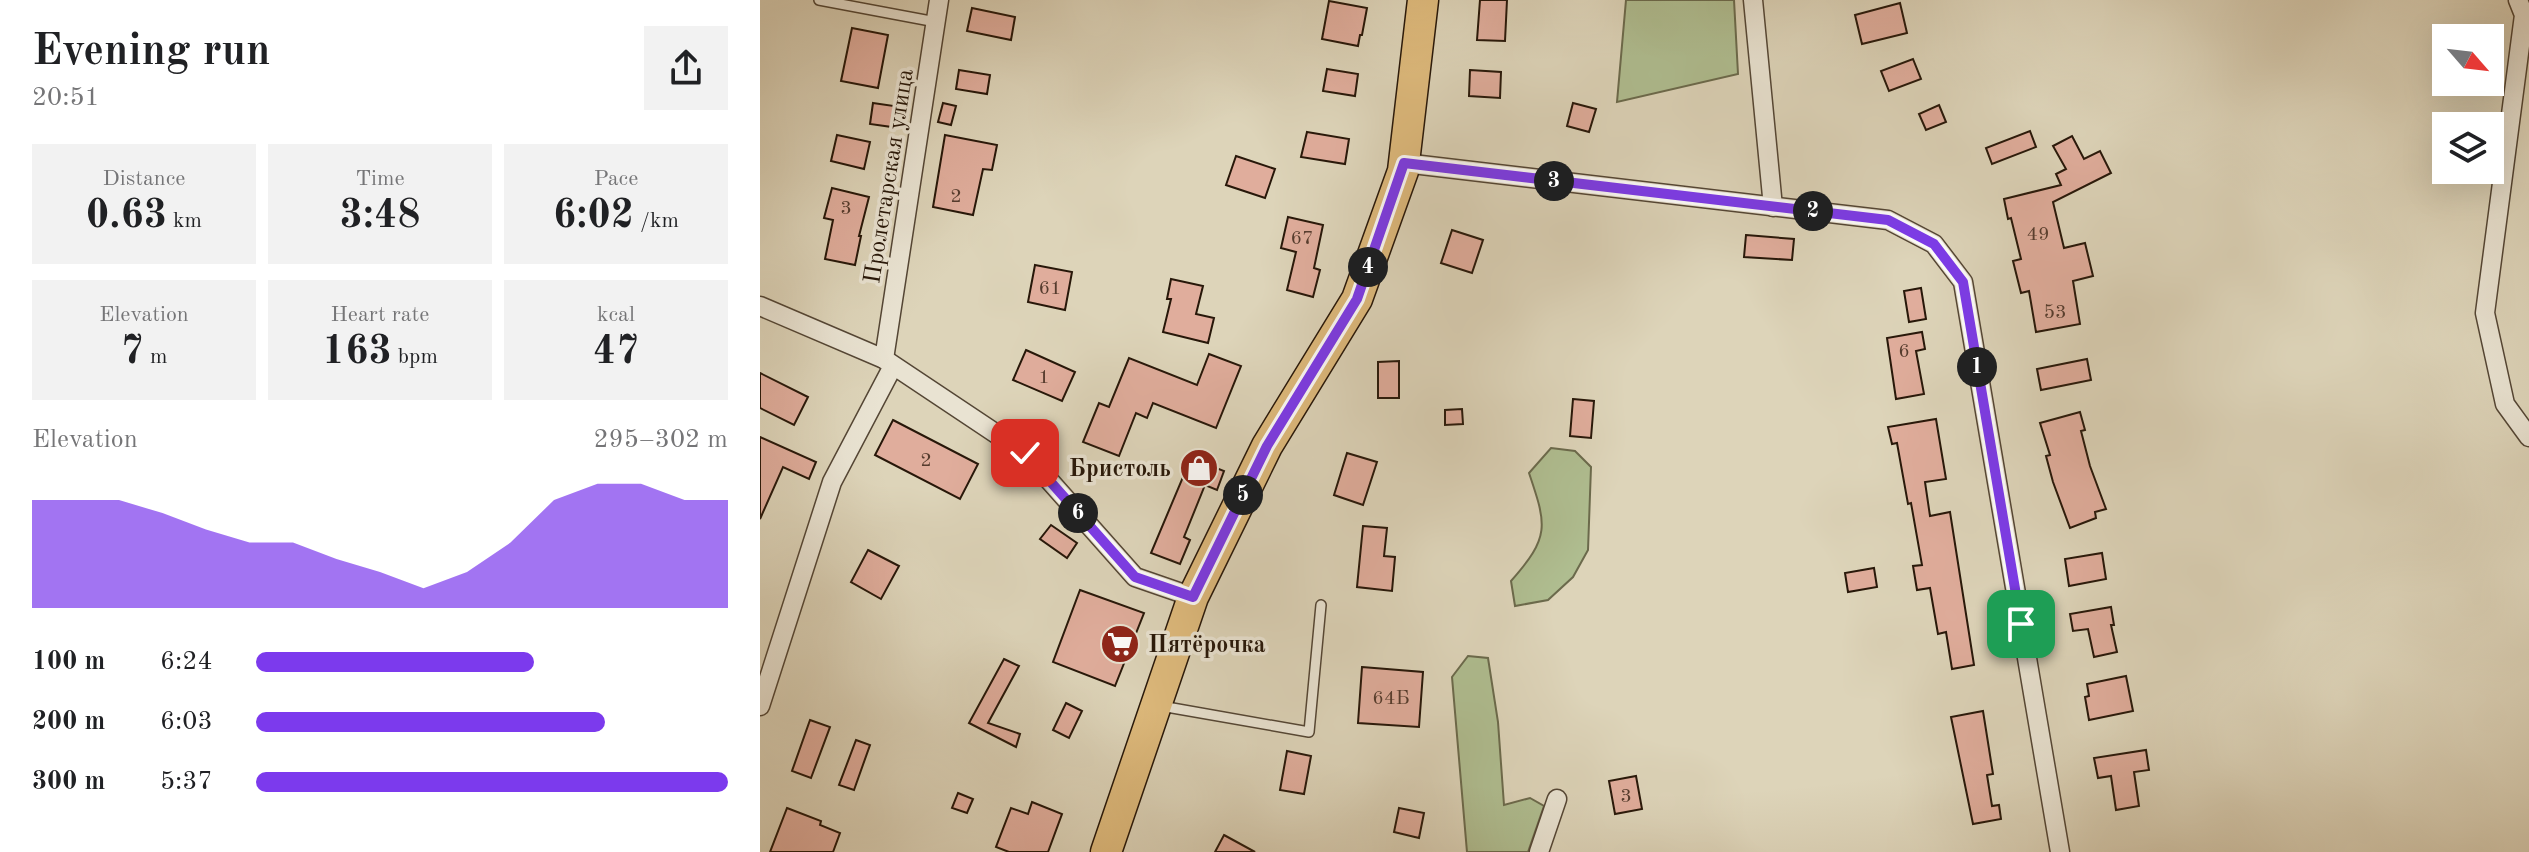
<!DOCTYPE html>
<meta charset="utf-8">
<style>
:root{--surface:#fff;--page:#f2f2f2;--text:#202124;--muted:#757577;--accent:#7c3aed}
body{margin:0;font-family:"Old Standard TT",serif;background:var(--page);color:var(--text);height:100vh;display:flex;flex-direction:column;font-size:30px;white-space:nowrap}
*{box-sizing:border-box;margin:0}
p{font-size:26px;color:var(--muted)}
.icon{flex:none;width:44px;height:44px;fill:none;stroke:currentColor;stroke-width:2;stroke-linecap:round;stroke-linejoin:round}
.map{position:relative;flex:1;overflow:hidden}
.drawer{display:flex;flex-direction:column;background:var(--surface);width:760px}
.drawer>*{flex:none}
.needle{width:52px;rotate:118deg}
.buttons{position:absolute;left:1672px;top:24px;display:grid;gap:16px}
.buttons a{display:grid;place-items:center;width:72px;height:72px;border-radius:0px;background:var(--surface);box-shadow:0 8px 32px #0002;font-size:40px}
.pin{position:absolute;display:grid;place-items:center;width:68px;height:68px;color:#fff;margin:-34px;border-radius:16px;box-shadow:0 4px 12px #0006}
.km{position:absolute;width:40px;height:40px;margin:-20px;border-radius:50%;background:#222;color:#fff;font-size:22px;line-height:40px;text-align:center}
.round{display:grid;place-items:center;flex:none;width:84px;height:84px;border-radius:0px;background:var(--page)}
.headline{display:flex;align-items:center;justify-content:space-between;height:136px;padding:0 32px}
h1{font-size:44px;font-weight:700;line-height:60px}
.stats{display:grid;grid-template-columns:repeat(3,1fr);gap:12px;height:136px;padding:8px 32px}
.stats div{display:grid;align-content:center;border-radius:0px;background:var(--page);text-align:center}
.stats b{font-size:40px;font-weight:700}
.stats small{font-size:22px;font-weight:400}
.stats p{font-size:22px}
.chart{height:224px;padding:16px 32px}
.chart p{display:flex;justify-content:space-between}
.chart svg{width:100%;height:144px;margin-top:8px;fill:var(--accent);opacity:.7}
ul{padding:0 32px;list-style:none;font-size:26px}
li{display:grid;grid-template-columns:128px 96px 1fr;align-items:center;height:60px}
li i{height:20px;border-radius:10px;background:var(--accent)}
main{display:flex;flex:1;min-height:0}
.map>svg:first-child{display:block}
</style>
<main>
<section class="drawer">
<div class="headline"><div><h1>Evening run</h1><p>20:51</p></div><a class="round"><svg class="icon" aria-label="share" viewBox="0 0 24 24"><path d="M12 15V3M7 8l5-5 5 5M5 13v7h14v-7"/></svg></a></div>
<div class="stats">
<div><p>Distance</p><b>0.63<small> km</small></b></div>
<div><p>Time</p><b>3:48</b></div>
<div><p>Pace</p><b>6:02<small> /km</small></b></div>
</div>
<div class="stats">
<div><p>Elevation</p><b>7<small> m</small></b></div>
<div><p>Heart rate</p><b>163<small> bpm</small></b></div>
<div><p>kcal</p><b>47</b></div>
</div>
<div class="chart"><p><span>Elevation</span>295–302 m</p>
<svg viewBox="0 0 160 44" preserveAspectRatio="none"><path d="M0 44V11L10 11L20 11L30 15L40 20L50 24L60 24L70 29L80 33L90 38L100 33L110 24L120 11L130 6L140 6L150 11L160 11V44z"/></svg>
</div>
<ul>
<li><b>100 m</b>6:24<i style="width:59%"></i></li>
<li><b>200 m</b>6:03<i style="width:74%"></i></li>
<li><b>300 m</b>5:37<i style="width:100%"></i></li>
</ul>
</section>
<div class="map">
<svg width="1769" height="852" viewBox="0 0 1769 852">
<rect width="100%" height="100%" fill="#ddd4b9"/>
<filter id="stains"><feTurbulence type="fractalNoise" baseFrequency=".0025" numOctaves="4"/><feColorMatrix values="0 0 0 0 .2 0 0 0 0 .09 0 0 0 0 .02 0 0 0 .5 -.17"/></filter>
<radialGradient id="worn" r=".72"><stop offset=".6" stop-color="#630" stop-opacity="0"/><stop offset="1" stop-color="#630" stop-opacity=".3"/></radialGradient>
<g fill="#afbd90" stroke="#6b6a4c" stroke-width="2">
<polygon points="866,0 974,0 978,74 857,102"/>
<path d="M791,448L815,451L831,467L828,550L813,577L788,600L755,606L751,581C790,537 787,526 769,473Z"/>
<polygon points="708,656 728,658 738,722 744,805 770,798 784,806 768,852 707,852 692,677"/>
</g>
<g fill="#e0ad9c" stroke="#271709" stroke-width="2">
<polygon points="720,0 747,0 745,41 717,40"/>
<polygon points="569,1 607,8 602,35 600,35 598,46 562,39"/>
<polygon points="1140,3 1147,33 1102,44 1095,15"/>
<polygon points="212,8 255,17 251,40 207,31"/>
<polygon points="92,28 128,35 118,88 81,81"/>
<polygon points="1153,59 1161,79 1129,91 1121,71"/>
<polygon points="567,69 598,74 595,96 563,91"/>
<polygon points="199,70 230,75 227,94 196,89"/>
<polygon points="710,70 741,72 740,98 709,96"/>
<polygon points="113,103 134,106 132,127 110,124"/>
<polygon points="183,103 196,106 191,125 178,122"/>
<polygon points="813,103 836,109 829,132 807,126"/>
<polygon points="1179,105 1186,122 1166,130 1159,114"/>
<polygon points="1270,131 1276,147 1232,164 1226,148"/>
<polygon points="547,132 589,139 585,164 541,157"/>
<polygon points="77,135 110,142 104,169 71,161"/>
<polygon points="185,135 237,145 232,170 223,169 213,215 173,207"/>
<polygon points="1312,136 1324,159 1340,151 1351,173 1293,202 1304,248 1325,243 1333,276 1313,281 1320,324 1276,332 1269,291 1261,293 1253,261 1261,259 1251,218 1248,219 1244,199 1301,185 1296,174 1306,169 1293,146"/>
<polygon points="476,156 515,169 505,198 466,185"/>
<polygon points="72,188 109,197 99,236 101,236 95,265 65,259 73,220 64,218"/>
<polygon points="528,217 563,225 554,268 560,270 553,297 527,290 536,252 521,248"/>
<polygon points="692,230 723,240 712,273 681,263"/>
<polygon points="986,235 1034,239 1032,260 984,257"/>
<polygon points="275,265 312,272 305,310 268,302"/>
<polygon points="411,279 443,286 436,314 454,318 448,343 403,332 411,299 407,299"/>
<polygon points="1161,288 1166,319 1149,322 1144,291"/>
<polygon points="1162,332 1165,349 1156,351 1164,394 1136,399 1127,338"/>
<polygon points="266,350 315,372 302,401 253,380"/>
<polygon points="449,354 481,366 456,428 393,403 387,418 376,413 359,456 323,442 339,403 349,407 369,358 437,385"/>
<polygon points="1327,359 1331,380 1281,390 1277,369"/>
<polygon points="639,361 639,398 618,398 618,362"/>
<polygon points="0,373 48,397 34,425 0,408"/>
<polygon points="813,399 834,401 831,438 810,436"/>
<polygon points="702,409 703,424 685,425 685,410"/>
<polygon points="1320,412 1325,430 1321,431 1330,466 1346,509 1335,512 1336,518 1310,528 1293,482 1286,456 1290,455 1280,423"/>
<polygon points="1176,419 1186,479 1165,482 1170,516 1190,512 1214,665 1192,669 1186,632 1178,634 1170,588 1157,590 1153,566 1162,565 1151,503 1148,504 1137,443 1132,444 1128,427"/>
<polygon points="133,420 218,464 200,499 115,455"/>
<polygon points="0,437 56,462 49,479 23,467 0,519"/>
<polygon points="587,453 617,462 603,505 574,495"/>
<polygon points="431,458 464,471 457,490 445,485 424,537 430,540 420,564 391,553"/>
<polygon points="291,525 317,543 307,558 280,539"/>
<polygon points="603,526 627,528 624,556 635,557 632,591 597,587"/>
<polygon points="108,550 139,566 121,599 91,582"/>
<polygon points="1342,553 1346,579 1309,586 1305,559"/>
<polygon points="1114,568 1117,587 1088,592 1085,573"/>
<polygon points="320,590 384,613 355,686 293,662"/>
<polygon points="1351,607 1354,625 1351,625 1357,652 1334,657 1328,629 1313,631 1310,614"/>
<polygon points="244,659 259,666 228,723 260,734 256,747 209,723"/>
<polygon points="602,667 663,672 659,727 598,723"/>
<polygon points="1366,676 1373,711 1329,720 1325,697 1329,696 1327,684"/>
<polygon points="306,703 322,711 309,738 293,730"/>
<polygon points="1223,711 1233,774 1227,775 1232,806 1239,805 1241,819 1213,824 1191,717"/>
<polygon points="50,720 70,727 51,778 32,771"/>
<polygon points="96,740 110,745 94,790 79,785"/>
<polygon points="1386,750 1389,770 1374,772 1379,806 1356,810 1351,776 1338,778 1334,758"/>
<polygon points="527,751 551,756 544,794 520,790"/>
<polygon points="876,776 882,809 855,814 849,781"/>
<polygon points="198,793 213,799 207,813 192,808"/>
<polygon points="272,802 302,814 288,852 249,852 236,847 251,808 268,814"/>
<polygon points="27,808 61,821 60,825 80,833 73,852 10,852"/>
<polygon points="639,808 664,813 659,838 634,832"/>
<polygon points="464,835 495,852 455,852"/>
</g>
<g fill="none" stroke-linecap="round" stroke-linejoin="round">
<g stroke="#544635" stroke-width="12">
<g id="lane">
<polyline points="59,0 176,22"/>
<polyline points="401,706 549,732 561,605"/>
</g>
</g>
<g stroke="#544635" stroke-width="21">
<g id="street">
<polyline points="993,0 1013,207"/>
<polyline points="1758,0 1764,15 1725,313 1745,404 1769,437"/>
<polyline points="644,163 1128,220 1174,244 1203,282 1300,852"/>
<polyline points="0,306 124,359 265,453 375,577 433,597"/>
<polyline points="124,359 179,0"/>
<polyline points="0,706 72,482 133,366"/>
<polyline points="779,852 797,799"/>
</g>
</g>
<g stroke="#271709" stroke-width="33">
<polyline id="primary" points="346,852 433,597 507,446 597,299 643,171 663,0"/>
</g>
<use href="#lane" stroke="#e9e3d2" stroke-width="9"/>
<use href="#street" stroke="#e9e3d2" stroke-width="18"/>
<use href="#primary" stroke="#deba7c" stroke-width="30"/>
</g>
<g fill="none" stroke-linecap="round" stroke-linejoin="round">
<g stroke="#fff" stroke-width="16">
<polyline id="route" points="265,453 375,577 433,597 507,446 597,299 644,163 1128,220 1174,244 1203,282 1261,624"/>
</g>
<use href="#route" stroke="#7c3aed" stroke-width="10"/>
</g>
<defs>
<g id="shop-disc" transform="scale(2)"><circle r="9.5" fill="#8f2418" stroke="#e9e3d2"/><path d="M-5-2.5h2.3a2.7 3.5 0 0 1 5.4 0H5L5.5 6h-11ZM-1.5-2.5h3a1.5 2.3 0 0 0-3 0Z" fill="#fff"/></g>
<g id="supermarket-disc" transform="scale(2)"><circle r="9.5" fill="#8f2418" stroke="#e9e3d2"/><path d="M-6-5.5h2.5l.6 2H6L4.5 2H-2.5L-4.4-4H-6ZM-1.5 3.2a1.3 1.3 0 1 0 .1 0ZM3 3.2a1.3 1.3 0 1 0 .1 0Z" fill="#fff"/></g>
</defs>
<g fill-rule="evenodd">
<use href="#shop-disc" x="439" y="468"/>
<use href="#supermarket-disc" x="360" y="644"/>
</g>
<g text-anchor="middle" stroke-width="7" stroke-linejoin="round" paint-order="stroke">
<g font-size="20" fill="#553c2e">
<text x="196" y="202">2</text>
<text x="86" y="214">3</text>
<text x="1278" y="240">49</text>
<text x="542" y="244">67</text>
<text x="290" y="294">61</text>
<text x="1295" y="318">53</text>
<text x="1144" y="357">6</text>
<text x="284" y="383">1</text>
<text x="166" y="466">2</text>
<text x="631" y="704">64Б</text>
<text x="866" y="802">3</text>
</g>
<g font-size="24" fill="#271709" stroke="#e9e3d2">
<text transform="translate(128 176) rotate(-81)" y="8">Пролетарская улица</text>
</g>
<g font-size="24" font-weight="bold" fill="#271709" stroke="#e9e3d2" text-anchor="end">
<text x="411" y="476">Бристоль</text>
<text x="388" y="652" text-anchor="start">Пятёрочка</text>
</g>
</g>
<rect width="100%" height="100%" filter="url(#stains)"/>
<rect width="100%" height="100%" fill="url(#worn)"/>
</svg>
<div class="buttons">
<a><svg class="needle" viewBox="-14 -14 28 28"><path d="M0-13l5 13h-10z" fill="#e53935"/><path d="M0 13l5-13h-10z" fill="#757577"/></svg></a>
<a><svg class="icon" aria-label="layers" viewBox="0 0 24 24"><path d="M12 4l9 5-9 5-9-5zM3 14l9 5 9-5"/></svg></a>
</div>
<div class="pin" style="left:1261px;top:624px;background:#1e9e55"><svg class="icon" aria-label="arrive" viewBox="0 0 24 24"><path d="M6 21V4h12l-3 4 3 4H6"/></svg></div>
<div class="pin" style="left:265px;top:453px;background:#d93025"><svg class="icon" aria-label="check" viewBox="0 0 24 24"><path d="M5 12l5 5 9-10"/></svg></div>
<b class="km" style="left:1217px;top:367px">1</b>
<b class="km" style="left:1053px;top:211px">2</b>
<b class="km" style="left:794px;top:181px">3</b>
<b class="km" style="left:608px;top:267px">4</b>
<b class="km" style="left:483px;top:495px">5</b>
<b class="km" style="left:318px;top:513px">6</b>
</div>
</main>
